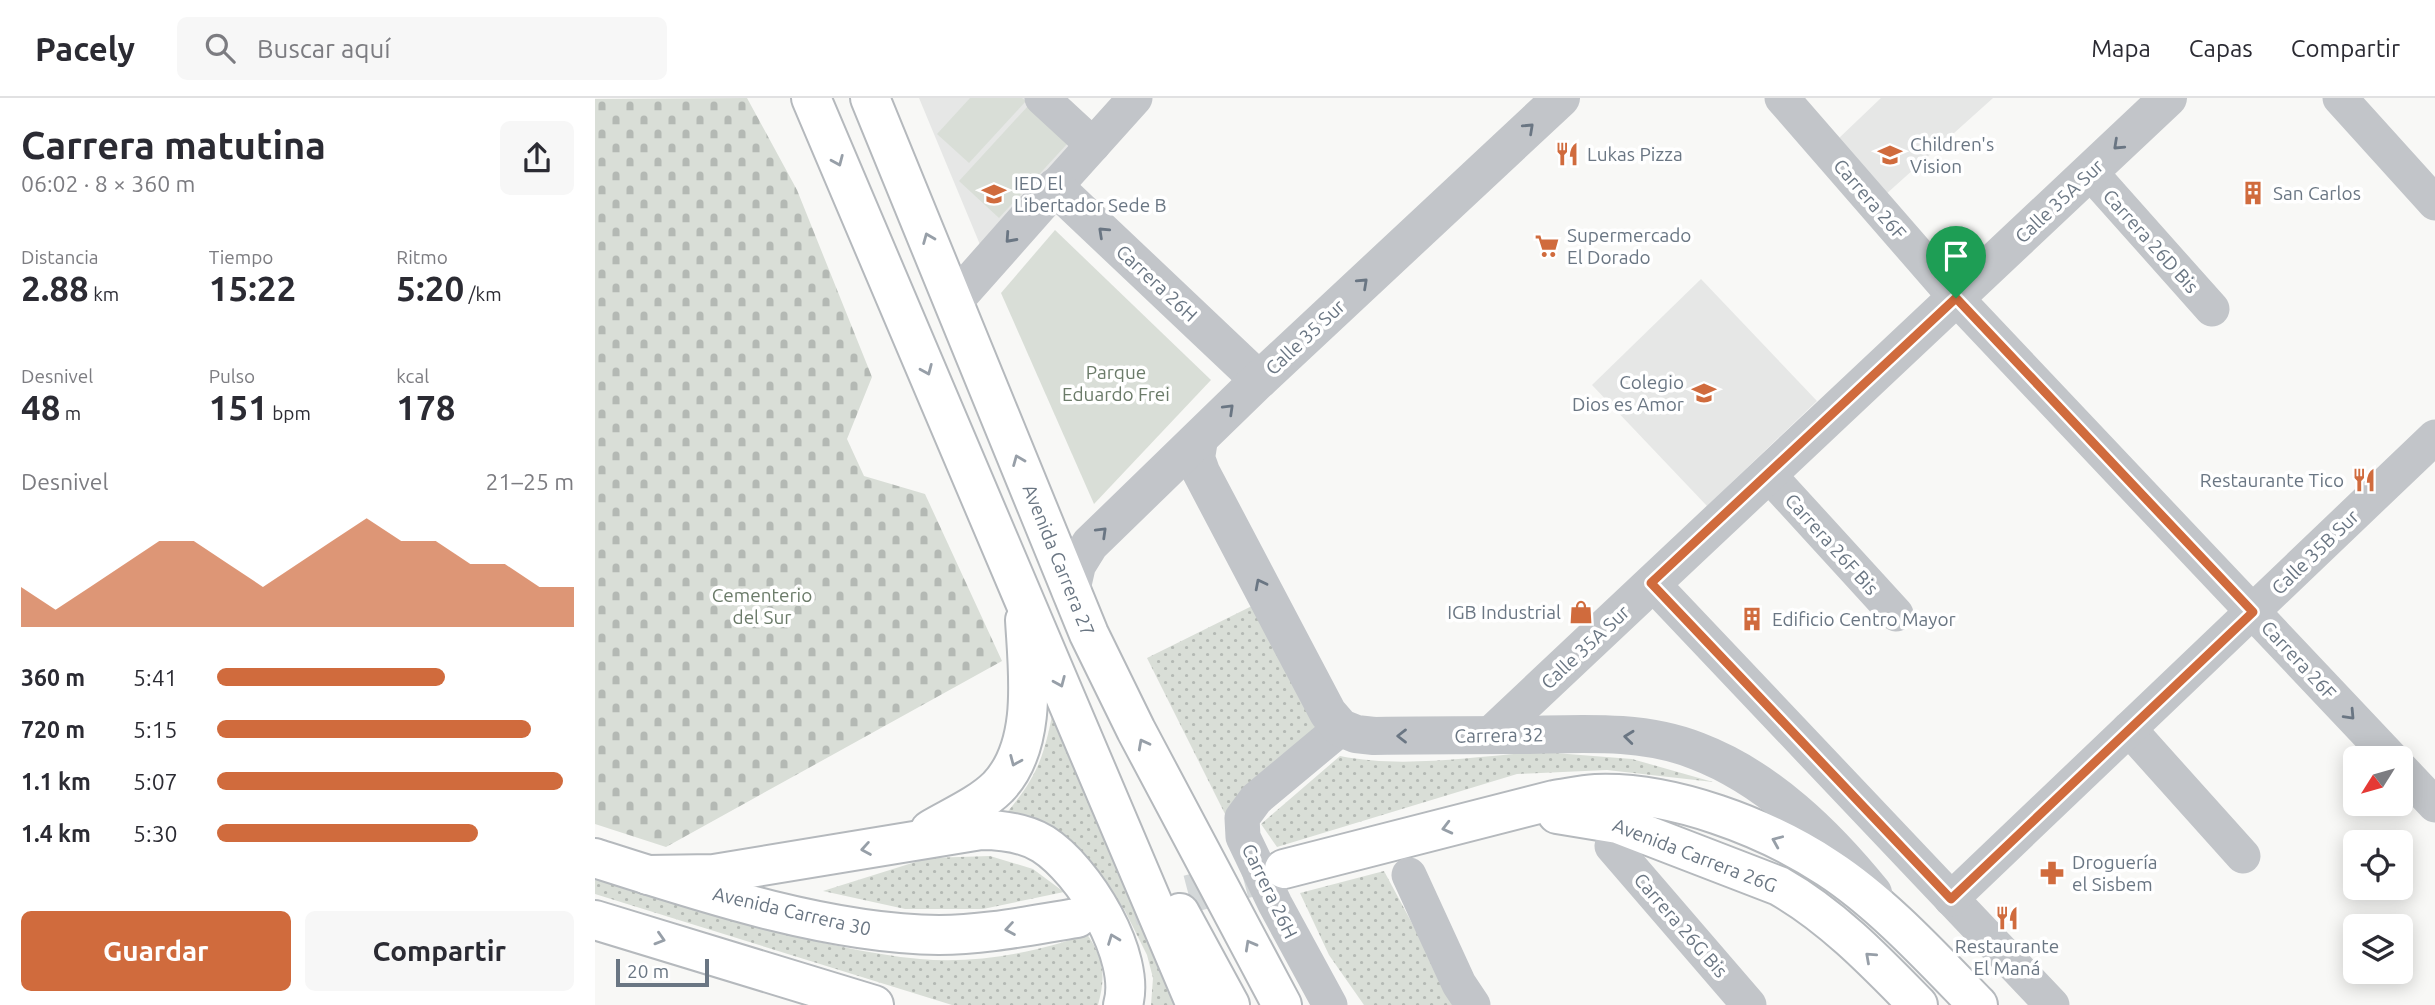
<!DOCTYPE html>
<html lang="es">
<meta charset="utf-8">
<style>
:root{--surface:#fff;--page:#f7f7f7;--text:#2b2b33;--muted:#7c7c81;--line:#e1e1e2;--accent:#d06b3d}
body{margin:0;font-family:Ubuntu,sans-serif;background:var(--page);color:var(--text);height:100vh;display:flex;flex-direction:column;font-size:26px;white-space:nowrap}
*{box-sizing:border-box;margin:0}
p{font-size:23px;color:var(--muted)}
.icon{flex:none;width:38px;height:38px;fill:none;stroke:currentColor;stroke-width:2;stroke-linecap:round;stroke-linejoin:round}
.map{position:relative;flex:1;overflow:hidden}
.details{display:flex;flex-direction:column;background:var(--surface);width:595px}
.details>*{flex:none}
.needle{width:46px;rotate:233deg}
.buttons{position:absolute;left:1748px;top:648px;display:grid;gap:14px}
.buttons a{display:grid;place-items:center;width:70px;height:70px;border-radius:10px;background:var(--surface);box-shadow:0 4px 18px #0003;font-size:35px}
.scale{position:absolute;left:21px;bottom:18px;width:93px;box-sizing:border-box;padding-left:7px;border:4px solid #6a7683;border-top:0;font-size:19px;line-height:24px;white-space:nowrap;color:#6a7683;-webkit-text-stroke:5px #fff;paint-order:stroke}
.pin{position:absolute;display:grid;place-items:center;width:60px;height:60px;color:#fff;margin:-72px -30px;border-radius:50% 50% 50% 0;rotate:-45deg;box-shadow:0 0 7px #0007}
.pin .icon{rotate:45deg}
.round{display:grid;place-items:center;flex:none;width:74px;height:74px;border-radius:10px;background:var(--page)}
.summary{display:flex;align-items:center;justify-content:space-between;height:119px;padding:0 21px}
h1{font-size:38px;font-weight:700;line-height:52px}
.stats{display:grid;grid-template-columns:repeat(3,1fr);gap:10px;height:119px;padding:7px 21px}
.stats div{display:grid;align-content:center}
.stats b{font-size:35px;font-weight:700}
.stats small{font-size:19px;font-weight:400}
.stats p{font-size:19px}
.chart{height:196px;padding:14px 21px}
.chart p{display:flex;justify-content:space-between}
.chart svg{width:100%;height:126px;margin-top:7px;fill:var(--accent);opacity:.7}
.primary-button{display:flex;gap:14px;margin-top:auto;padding:14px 21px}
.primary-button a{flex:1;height:80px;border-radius:10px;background:var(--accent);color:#fff;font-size:28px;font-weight:700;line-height:80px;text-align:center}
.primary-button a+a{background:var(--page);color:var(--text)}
ul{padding:0 21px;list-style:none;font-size:23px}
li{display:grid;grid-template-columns:112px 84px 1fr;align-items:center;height:52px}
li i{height:18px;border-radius:9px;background:var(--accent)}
header{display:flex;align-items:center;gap:42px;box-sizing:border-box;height:98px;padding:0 35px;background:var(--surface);border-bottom:2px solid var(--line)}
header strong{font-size:33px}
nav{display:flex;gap:38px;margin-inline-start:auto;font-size:24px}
.search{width:490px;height:63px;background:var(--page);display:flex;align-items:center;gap:18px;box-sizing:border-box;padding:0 24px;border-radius:10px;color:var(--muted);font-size:26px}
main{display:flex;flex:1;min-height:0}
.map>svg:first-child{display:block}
</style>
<header>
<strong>Pacely</strong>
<div class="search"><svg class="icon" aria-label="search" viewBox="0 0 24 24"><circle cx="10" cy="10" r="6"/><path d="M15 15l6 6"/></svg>Buscar aquí</div>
<nav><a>Mapa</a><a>Capas</a><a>Compartir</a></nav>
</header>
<main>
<section class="details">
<div class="summary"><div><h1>Carrera matutina</h1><p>06:02 · 8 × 360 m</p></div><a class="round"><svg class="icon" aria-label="share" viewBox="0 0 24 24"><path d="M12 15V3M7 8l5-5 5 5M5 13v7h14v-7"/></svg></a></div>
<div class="stats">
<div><p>Distancia</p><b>2.88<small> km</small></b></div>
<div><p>Tiempo</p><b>15:22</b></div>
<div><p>Ritmo</p><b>5:20<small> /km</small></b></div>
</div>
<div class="stats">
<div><p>Desnivel</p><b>48<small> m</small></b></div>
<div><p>Pulso</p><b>151<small> bpm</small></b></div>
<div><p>kcal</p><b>178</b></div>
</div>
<div class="chart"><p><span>Desnivel</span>21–25 m</p>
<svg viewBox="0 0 160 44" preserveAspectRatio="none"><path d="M0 44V30L10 38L20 30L30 22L40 14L50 14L60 22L70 30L80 22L90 14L100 6L110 14L120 14L130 22L140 22L150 30L160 30V44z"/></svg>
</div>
<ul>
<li><b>360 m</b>5:41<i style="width:64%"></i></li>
<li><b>720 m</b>5:15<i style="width:88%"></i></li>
<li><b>1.1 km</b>5:07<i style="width:97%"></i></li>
<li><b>1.4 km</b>5:30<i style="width:73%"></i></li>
</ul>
<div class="primary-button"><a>Guardar</a><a>Compartir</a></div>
</section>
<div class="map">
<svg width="1840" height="907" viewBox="0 0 1840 907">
<defs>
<pattern id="grass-dots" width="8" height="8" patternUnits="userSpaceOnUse" patternTransform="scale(1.75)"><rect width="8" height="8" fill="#d9ded7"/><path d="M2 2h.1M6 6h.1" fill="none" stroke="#b4b9b4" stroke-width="1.8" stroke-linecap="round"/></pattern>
<pattern id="cemetery-stones" width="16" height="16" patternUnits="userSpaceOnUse" patternTransform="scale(1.75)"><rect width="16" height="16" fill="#d9ded7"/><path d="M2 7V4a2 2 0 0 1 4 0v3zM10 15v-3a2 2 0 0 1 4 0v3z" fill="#b4b9b4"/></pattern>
</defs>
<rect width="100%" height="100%" fill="#f8f8f6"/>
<g fill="#e6e7e6">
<polygon points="324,0 436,0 482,43 386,149"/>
<polygon points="1286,0 1398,0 1290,97 1242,42"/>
<polygon points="1106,181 1222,303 1112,408 997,287"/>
</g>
<g fill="url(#grass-dots)">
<polygon points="665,504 733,631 631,718 552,560"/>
<path d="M461,598L588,907H556L558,880L552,857L530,813L504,774L471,741L409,718C447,674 450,653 461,598Z"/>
<path d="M947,654L1037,661L1118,684L1012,672L922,676L682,749L666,726L745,658C809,671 881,658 947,654Z"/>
<polygon points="395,758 438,771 469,794 388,811 310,811 228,793 333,760"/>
<polygon points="789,773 861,907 769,907 734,857 705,795"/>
<path d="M0,780C103,809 219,851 325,861C380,866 441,855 492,836C509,861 511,878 503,907H357L0,796Z"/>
</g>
<polygon fill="url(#cemetery-stones)" points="152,0 202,92 277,279 252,341 269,378 330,396 407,563 71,749 0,726 0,1"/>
<g fill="#d9ded7">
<polygon points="375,0 427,0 431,3 374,65 342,36"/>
<polygon points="433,8 473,45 404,120 364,83"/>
<polygon points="460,132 616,282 499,406 406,195"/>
</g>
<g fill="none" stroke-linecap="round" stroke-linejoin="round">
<polyline stroke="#d4d8d9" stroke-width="38" stroke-dasharray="38 19" stroke-linecap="butt" points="482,820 571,802 689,771"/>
<g stroke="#b5b9bd" stroke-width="42">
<g id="secondary">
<polyline points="216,0 601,907"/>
<polyline points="275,0 494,536 541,632 687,907"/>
<path d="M962,716L1023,726L1184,788C1237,818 1281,864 1323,907"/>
<path d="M335,732C357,719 385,707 403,689C443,647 433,574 430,522"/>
<path d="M0,760C106,794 233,836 344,837C390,837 437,827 482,820"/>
<path d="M689,771L959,702C973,700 987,697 1001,696C1077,693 1171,729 1233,770C1287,805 1338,861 1383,907"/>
<path d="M53,777L119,776L386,732C407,732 430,735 448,746C489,772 542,859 528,907"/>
<polyline points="585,815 635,907"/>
<polyline points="0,822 279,907"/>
</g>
</g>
<g stroke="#c2c5c9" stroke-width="35">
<polyline points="447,0 498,47"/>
<polyline points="1187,0 1361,200 1796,660"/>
<polyline points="1745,0 1840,105"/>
<polyline points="1495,74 1617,211"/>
<polyline points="460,89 540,0"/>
<polyline points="1173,376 1301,516"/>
<polyline points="1057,485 1457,907"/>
<polyline points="1534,631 1648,758"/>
<polyline points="1806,671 1840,707"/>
<polyline points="1017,748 1154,907"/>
<polyline points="814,777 864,886 878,907"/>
<polyline points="1356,801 1840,339"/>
<polyline points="735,907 680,806 648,739 647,720 661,701 746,630"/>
</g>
<g stroke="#c2c5c9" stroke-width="38">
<polyline points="359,203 460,89 664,282"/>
<path d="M604,341L601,360L606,374L733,615L746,630L761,636L779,638C829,637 878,637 928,637C985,636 1047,631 1102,653C1173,680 1231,737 1278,795"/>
<polyline points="476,493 482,467 495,446 664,282 966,0"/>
<polyline points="896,637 1573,0"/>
</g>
<use href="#secondary" stroke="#fff" stroke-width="38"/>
</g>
<defs><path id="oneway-chevron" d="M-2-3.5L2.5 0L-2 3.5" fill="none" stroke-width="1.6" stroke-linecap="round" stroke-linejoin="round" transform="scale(1.75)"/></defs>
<g stroke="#6a7683">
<use href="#oneway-chevron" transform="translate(934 30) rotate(-43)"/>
<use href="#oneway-chevron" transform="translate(1523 47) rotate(137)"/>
<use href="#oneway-chevron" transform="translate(508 134) rotate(-137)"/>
<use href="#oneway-chevron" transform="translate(415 140) rotate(132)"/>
<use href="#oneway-chevron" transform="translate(768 185) rotate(-43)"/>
<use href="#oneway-chevron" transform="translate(634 311) rotate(-44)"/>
<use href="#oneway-chevron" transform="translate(507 434) rotate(-44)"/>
<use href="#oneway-chevron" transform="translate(665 486) rotate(-117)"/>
<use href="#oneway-chevron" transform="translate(1755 617) rotate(47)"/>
<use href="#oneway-chevron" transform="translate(807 638) rotate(180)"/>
<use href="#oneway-chevron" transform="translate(1034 639) rotate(-174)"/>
</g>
<g stroke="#979fa8">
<use href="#oneway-chevron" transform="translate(243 63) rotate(67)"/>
<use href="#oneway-chevron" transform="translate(333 140) rotate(-112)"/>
<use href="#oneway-chevron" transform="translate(332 272) rotate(67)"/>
<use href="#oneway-chevron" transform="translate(423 362) rotate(-112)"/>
<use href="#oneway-chevron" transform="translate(465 584) rotate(67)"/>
<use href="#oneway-chevron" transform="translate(548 646) rotate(-118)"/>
<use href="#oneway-chevron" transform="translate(420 663) rotate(113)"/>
<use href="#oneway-chevron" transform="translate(852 730) rotate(166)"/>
<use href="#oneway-chevron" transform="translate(1182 743) rotate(-157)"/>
<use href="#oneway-chevron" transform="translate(271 751) rotate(170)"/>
<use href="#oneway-chevron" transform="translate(415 831) rotate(171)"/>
<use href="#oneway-chevron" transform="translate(65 841) rotate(17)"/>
<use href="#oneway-chevron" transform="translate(518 841) rotate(-111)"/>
<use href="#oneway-chevron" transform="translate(655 847) rotate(-119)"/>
<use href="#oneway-chevron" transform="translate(1275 859) rotate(-138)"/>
</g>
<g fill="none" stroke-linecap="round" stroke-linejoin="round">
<g stroke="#fff" stroke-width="14">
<polygon id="route" points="1361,200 1658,514 1356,801 1056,485"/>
</g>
<use href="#route" stroke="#d06b3d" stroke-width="9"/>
</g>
<defs>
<g id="restaurant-bare" transform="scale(1.89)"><path d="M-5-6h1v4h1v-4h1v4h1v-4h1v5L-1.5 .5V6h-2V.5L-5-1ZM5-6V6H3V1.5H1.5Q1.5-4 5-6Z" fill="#d06b3d" stroke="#fff" stroke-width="2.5" paint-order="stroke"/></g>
<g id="school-bare" transform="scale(1.89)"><path d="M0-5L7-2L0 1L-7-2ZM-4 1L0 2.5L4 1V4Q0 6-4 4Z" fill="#d06b3d" stroke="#fff" stroke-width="2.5" paint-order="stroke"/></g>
<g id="building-bare" transform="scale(1.89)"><path d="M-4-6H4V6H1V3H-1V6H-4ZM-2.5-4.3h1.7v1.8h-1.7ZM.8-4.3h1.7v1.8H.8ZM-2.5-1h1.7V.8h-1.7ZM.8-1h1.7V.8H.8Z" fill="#d06b3d" stroke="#fff" stroke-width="2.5" paint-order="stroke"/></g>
<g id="supermarket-bare" transform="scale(1.89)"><path d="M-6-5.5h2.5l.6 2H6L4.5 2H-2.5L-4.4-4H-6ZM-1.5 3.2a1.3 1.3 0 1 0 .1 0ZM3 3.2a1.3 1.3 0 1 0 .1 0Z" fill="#d06b3d" stroke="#fff" stroke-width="2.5" paint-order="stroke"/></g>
<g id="shop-bare" transform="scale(1.89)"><path d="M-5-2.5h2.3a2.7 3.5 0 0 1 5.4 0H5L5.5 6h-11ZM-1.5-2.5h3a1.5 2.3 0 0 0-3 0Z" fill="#d06b3d" stroke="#fff" stroke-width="2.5" paint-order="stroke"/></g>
<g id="pharmacy-bare" transform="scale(1.89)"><path d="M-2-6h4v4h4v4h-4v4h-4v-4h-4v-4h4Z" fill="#d06b3d" stroke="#fff" stroke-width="2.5" paint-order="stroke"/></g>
</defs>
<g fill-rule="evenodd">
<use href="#restaurant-bare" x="972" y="56"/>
<use href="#school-bare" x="1295" y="57"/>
<use href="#building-bare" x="1658" y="95"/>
<use href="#school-bare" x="399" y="96"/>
<use href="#supermarket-bare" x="952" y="148"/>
<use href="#school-bare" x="1109" y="295"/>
<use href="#restaurant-bare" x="1769" y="382"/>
<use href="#shop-bare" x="986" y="514"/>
<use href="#building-bare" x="1157" y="521"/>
<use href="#pharmacy-bare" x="1457" y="775"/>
<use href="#restaurant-bare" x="1412" y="820"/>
</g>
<g text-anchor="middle" stroke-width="7" stroke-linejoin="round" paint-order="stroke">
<g font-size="19" fill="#6a7683" stroke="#fff" text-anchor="start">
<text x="1315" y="53">Children's<tspan x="1315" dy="22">Vision</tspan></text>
<text x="992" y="63">Lukas Pizza</text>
<text x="419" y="92">IED El<tspan x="419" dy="22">Libertador Sede B</tspan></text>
<text x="1678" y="102">San Carlos</text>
<text x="972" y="144">Supermercado<tspan x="972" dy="22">El Dorado</tspan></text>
<text x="1089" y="291" text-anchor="end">Colegio<tspan x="1089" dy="22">Dios es Amor</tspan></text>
<text x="1749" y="389" text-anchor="end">Restaurante Tico</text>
<text x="966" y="521" text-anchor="end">IGB Industrial</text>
<text x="1177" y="528">Edificio Centro Mayor</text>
<text x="1477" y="771">Droguería<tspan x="1477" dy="22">el Sisbem</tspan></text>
<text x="1412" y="855" text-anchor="middle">Restaurante<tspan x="1412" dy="22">El Maná</tspan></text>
</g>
<g font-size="19" fill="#6a7683" stroke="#fff">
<text transform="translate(1275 101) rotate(49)" y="7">Carrera 26F</text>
<text transform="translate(1464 103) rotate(-43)" y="7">Calle 35A Sur</text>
<text transform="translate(1556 143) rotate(48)" y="7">Carrera 26D Bis</text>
<text transform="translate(562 185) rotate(43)" y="7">Carrera 26H</text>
<text transform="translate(710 239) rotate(-43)" y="7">Calle 35 Sur</text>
<text transform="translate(1237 446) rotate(48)" y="7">Carrera 26F Bis</text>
<text transform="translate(1720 454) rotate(-44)" y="7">Calle 35B Sur</text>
<text transform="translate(464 462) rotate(68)" y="7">Avenida Carrera 27</text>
<text transform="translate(990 549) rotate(-43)" y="7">Calle 35A Sur</text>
<text transform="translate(1704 562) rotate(47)" y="7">Carrera 26F</text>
<text transform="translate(904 637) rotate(-1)" y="7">Carrera 32</text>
<text transform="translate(1100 757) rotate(21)" y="7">Avenida Carrera 26G</text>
<text transform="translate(675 793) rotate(64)" y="7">Carrera 26H</text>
<text transform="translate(197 813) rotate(13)" y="7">Avenida Carrera 30</text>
<text transform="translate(1086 827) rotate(49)" y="7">Carrera 26G Bis</text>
</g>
<g font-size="19" fill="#6b7b69" stroke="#fff">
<text x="521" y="281">Parque<tspan x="521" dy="22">Eduardo Frei</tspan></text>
<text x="167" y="504">Cementerio<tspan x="167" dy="22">del Sur</tspan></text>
</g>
</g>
</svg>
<div class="buttons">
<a><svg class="needle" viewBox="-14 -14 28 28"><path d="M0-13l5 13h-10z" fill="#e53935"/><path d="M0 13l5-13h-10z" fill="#7c7c81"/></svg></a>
<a><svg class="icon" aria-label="locate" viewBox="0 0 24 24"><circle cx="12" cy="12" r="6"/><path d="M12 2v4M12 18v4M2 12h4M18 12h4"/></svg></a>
<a><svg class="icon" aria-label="layers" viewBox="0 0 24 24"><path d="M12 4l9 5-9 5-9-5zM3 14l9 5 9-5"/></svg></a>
</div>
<div class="scale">20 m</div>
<div class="pin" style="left:1361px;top:200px;background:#1e9e55"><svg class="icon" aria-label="arrive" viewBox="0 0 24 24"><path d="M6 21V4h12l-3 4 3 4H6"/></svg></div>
</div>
</main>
